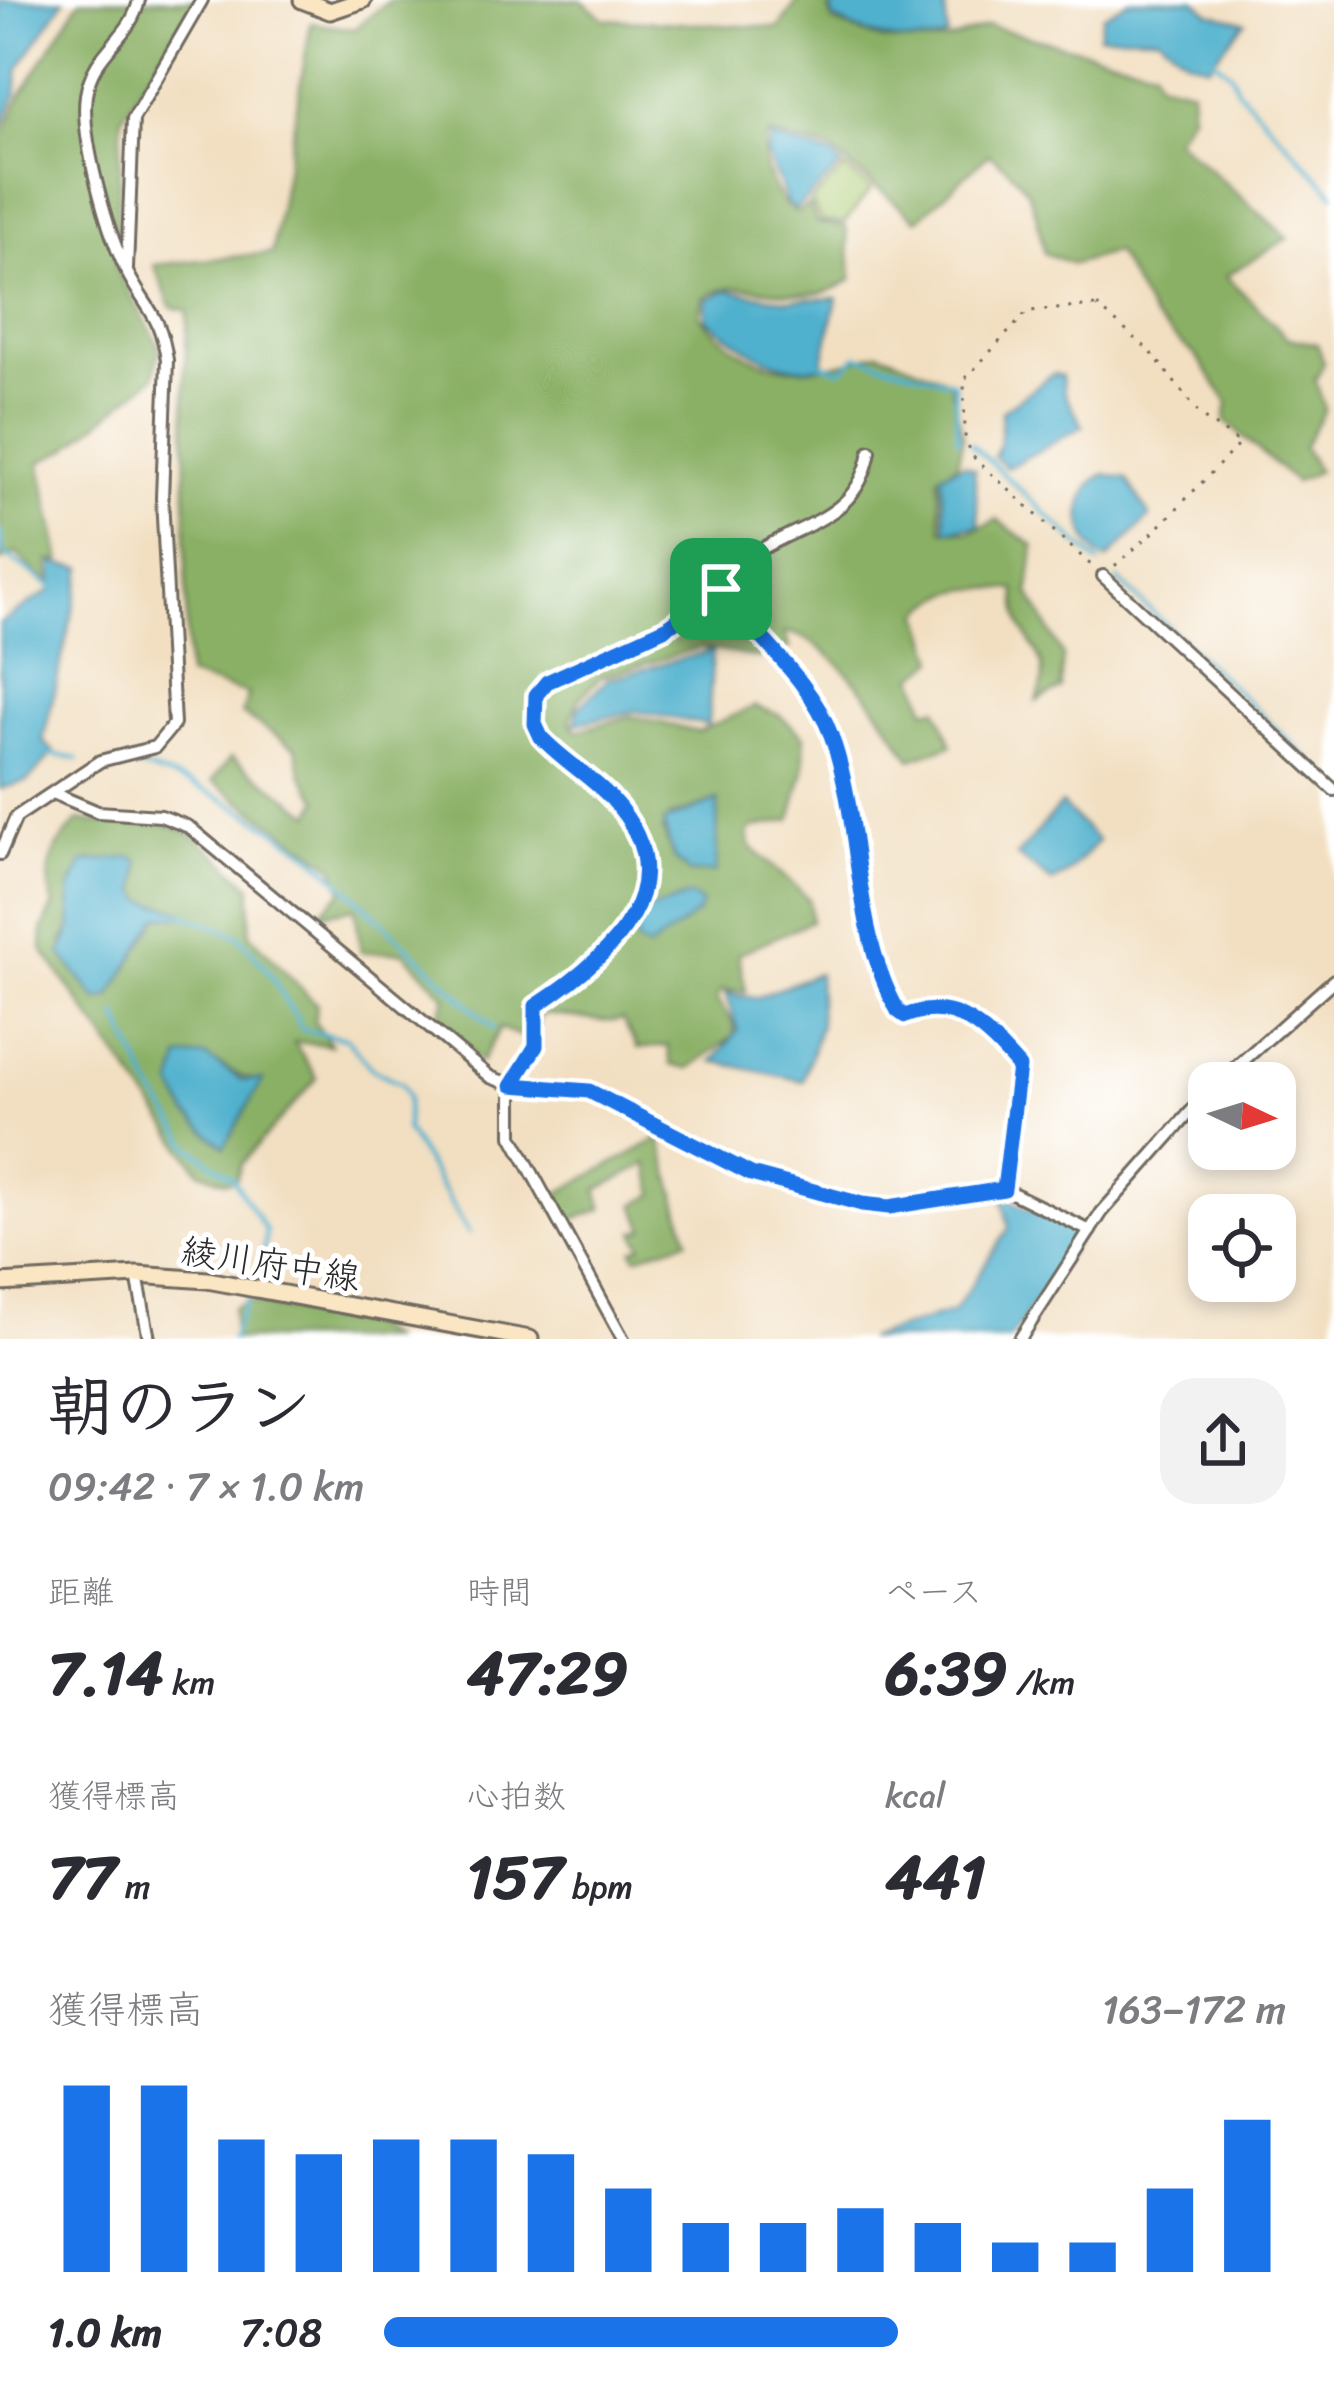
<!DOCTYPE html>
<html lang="ja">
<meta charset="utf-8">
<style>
:root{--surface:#fff;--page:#f2f2f3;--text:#2b2b33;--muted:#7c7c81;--accent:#1a73e8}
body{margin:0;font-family:Sriracha,"Klee One",sans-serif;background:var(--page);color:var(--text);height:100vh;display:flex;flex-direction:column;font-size:45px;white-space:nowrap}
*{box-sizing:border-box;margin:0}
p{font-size:39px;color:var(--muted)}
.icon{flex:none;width:66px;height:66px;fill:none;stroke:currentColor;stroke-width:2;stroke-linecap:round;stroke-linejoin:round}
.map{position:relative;height:1339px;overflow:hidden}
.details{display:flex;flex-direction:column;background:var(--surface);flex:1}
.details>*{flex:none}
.needle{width:78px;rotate:94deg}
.buttons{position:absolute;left:1188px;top:1062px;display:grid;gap:24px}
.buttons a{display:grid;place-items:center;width:108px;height:108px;border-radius:24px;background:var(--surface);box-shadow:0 6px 18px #0003;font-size:60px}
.pin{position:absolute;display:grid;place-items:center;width:102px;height:102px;color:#fff;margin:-51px;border-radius:24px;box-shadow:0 6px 18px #0006}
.round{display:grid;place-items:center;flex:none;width:126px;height:126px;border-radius:36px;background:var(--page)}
.summary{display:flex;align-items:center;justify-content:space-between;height:204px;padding:0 48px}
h1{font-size:66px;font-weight:700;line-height:90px}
.figures{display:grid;grid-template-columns:repeat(3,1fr);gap:18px;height:204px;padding:12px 48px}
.figures div{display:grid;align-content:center}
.figures b{font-size:60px;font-weight:700}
.figures small{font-size:33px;font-weight:400}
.figures p{font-size:33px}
.chart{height:336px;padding:24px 48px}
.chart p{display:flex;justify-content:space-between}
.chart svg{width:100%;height:216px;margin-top:12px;stroke:var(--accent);stroke-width:6}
ul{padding:0 48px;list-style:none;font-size:39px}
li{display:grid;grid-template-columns:192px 144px 1fr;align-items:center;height:90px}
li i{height:30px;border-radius:15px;background:var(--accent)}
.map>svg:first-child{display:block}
</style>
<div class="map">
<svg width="1334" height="1339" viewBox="0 0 1334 1339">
<rect width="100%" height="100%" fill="#fff"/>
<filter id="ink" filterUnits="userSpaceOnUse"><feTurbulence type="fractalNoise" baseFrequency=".00833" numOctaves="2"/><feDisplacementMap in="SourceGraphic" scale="24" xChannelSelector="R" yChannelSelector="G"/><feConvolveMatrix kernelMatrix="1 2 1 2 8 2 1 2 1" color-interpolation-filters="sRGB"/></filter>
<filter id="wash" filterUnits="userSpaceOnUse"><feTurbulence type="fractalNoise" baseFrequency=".004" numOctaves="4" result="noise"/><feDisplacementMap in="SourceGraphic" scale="48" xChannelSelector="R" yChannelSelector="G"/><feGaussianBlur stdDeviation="2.7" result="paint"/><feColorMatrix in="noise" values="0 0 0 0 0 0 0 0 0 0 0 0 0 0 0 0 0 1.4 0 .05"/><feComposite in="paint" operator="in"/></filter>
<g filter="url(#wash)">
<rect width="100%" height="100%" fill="#f2dfc1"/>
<polygon fill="#adcc73" stroke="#6c7c4f" stroke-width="3" points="845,168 871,189 844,223 821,221 811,201"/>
<g fill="#8ab065" stroke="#5a6e48" stroke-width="3" fill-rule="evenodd">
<polygon points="80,0 196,0 122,117 115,267 160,347 154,377 67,449 40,462 61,561 49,561 48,584 16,553 0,561 0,140 21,95"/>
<path d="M390,0H581L605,19L779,28L798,0H842L829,10L833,22L881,40L923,43L951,40L988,26L1153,68L1158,81L1192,89L1191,114L1175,139L1288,238L1226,276L1288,338L1317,344L1324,363L1315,380L1325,409L1303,447L1318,471L1295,482L1225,421L1228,403L1199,359L1153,318L1115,252L1073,264L1044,253C1035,202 1032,184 989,154L917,220L829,149L768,135C757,161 774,200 797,213L809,205L817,223L846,227L852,279C799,318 748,267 703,298L700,316C756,380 806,377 880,352L950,381L963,437L957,464L938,477L942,529L969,532L997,520L1034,546L1029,592L1063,656L1060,689L1037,701C1050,667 1040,658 1023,629C1017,618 1017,602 1016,590C982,587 944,585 921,614L936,660L915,676L926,710L937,708L952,745L911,759C886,719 832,637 784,632L790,648L759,658L701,647L600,677L579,699L570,721L577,731L631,716L698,732L755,706L779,715L804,736V770L791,820L752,828L748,834L750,846L809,899L811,921L738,954L746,991L721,990L717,1000L734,1025V1036L688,1069L671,1065L668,1046L638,1048L622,1019C608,1026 564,1014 540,1014L533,1041L500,1028L481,1062L437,1019L446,997L403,952H361L355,908L317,915L343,891L333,866L212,781L231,757L311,814L319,800L302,775L296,748L242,714L248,694L187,676L185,367L188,311L171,307L154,265L272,253L311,23L354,29ZM718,800L716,872L674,859L663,830L669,817Z"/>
<path d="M79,820C109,826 136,822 166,825C195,828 229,868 251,886L250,934L317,1005L314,1021L331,1045L294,1042L317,1078L241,1164L236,1180L226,1182L199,1171L42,949L43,928L54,905C40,869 54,846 79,820ZM90,860L140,868L137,891L144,901L183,911V916L158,917L110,997L62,942L72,926V881ZM192,1057C218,1056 235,1080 262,1081L224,1147L188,1115L180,1058Z"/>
<polygon points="660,1138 688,1240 636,1257 633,1250 642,1246 635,1232 645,1229 635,1205 655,1194 648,1164 597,1190 603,1209 565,1222 551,1197"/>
<polygon points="249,1302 364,1323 389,1339 234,1339 233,1308"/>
</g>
<g fill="#4fb1ce" stroke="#3d6e7c" stroke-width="3">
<polygon points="0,0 64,0 19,68 16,95 0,130"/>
<path d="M844,0H944L948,36C917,51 863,35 833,18L831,8Z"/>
<polygon points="1130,0 1195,0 1210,13 1245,22 1208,66 1186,59 1158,36 1099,35 1103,16"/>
<polygon points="771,139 829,154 842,165 796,209 788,205 767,155"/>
<path d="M727,290L787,300L837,298L822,366C779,376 738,344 706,319V300Z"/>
<polygon points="1053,374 1062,376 1064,393 1083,426 1007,468 994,457 1000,444 1002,411"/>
<polygon points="964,464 974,469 979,526 946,530 941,474"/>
<path d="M1105,474L1127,479L1150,517L1107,560C1076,546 1071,488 1105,474Z"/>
<polygon points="53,563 83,568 43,741 54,752 28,781 0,789 0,623 51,590"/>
<polygon points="713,650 708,725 635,711 575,724 579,707 608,679"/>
<polygon points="718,800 716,872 690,873 674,859 663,822"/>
<polygon points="1061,804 1098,841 1067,874 1052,882 1017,856"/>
<polygon points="133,857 139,861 137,890 144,901 183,911 183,916 158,917 110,997 97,1000 61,954 72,926 70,890 83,862"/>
<polygon points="690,896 702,903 698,913 648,949 637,943 635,924 652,909"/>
<polygon points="818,973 820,1025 803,1081 713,1061 738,1031 725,993 756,998"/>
<polygon points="205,1056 242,1080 263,1080 224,1147 188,1115 173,1086 180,1058"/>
<polygon points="1002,1196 1081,1234 1010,1339 866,1339 954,1311 1009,1228"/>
</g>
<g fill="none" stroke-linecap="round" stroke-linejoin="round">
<g stroke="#4fb1ce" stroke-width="4.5">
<polyline points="1211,57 1231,73 1237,89 1334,194"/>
<polyline points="818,363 841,370 858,356 954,383 958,440"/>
<polyline points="971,444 1099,563"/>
<polyline points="0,532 3,553 53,588"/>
<polyline points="1118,580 1311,761"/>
<polyline points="50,754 78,759"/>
<path d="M111,762C191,774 248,811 314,857L493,1028"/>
<polyline points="1319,769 1334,783"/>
<polyline points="181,913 239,936 269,972 303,1030 346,1038 372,1069 402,1084 408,1097 406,1129 469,1233"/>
<polyline points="117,1015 150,1086 190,1147 232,1177 266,1231 261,1280"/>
<polyline points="231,1339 248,1298"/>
</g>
</g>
</g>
<g filter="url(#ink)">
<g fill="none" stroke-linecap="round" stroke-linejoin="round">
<g stroke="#716a60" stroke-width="16">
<g id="street">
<polyline points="127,269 133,119 202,0"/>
<polyline points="1103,576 1334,790"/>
<path d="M720,589C733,577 747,558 762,549C810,521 859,515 870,451"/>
<polyline points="55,794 98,812 161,816 189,827 490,1077 512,1085 589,1091 709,1156 801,1191 889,1207 1004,1189 1090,1231"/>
<path d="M0,854L16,817L100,761L155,747L174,724L162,498L167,360C160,311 144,308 125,268C107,230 80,137 86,95C93,50 131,39 139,0"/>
<polyline points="1218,1083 1334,980"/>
<polyline points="512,1085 512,1136 623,1339"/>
<polyline points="1004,1189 1019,1067"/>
<polyline points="137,1275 149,1339"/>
<polyline points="1020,1339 1102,1212 1209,1091"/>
</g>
</g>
<g stroke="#716a60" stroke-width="21">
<g id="secondary">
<polyline points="302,0 330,11 363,0"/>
<polyline points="0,1283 137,1275 207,1280 530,1339"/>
</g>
</g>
<g stroke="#716a60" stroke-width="3" stroke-dasharray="3 9" stroke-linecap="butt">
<polygon points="1097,306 1150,351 1201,416 1240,443 1156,530 1103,576 972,456 965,436 964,380 1028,311"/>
<path d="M729,600C758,637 802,674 823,715C865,801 850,924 898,1011L905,1015C952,998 982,1026 1011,1059"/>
<path d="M520,1073L536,1046V1006C609,958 697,878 607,793C570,758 534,752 536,695L547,682L666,628L711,599"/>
</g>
<use href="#street" stroke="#fff" stroke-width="10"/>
<use href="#secondary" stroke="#fbe6c4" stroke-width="15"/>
</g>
</g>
<g fill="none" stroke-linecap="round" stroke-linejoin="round" filter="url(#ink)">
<g stroke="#fff" stroke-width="24">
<path id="route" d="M721,589C755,636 811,680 831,735C863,823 851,928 898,1011L905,1016C956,996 987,1031 1019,1067L1004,1189L889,1207L862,1204L751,1174L589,1091L512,1085L536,1046V1006C609,958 692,886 612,799C591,776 562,760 541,737L535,724L536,695L547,682L666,628Z"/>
</g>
<use href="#route" stroke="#1a73e8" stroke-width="15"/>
</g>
<g text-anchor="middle" stroke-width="10" stroke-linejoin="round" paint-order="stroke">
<g font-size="36" fill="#2b2b2b" stroke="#fff">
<text transform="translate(271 1263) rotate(9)" y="13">綾川府中線</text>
</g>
</g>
</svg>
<div class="buttons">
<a><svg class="needle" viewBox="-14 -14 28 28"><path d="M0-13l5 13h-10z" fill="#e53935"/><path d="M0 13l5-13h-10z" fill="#7c7c81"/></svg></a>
<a><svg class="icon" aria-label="locate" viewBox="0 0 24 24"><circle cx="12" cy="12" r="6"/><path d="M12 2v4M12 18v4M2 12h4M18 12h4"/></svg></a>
</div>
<div class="pin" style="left:721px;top:589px;background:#1e9e55"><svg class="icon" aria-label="arrive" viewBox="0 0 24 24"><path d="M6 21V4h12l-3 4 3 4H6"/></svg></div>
</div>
<section class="details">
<div class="summary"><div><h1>朝のラン</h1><p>09:42 · 7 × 1.0 km</p></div><a class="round"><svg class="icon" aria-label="share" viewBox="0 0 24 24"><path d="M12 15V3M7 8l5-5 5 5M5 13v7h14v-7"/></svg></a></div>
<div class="figures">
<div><p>距離</p><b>7.14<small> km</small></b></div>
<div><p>時間</p><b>47:29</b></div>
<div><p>ペース</p><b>6:39<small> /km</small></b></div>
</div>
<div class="figures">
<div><p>獲得標高</p><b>77<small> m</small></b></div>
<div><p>心拍数</p><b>157<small> bpm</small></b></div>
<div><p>kcal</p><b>441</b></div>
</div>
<div class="chart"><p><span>獲得標高</span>163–172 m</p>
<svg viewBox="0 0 160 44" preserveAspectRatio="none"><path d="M5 44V6M15 44V6M25 44V17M35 44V20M45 44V17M55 44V17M65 44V20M75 44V27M85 44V34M95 44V34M105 44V31M115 44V34M125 44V38M135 44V38M145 44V27M155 44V13"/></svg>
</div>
<ul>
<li><b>1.0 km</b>7:08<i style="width:57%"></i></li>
</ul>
</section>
